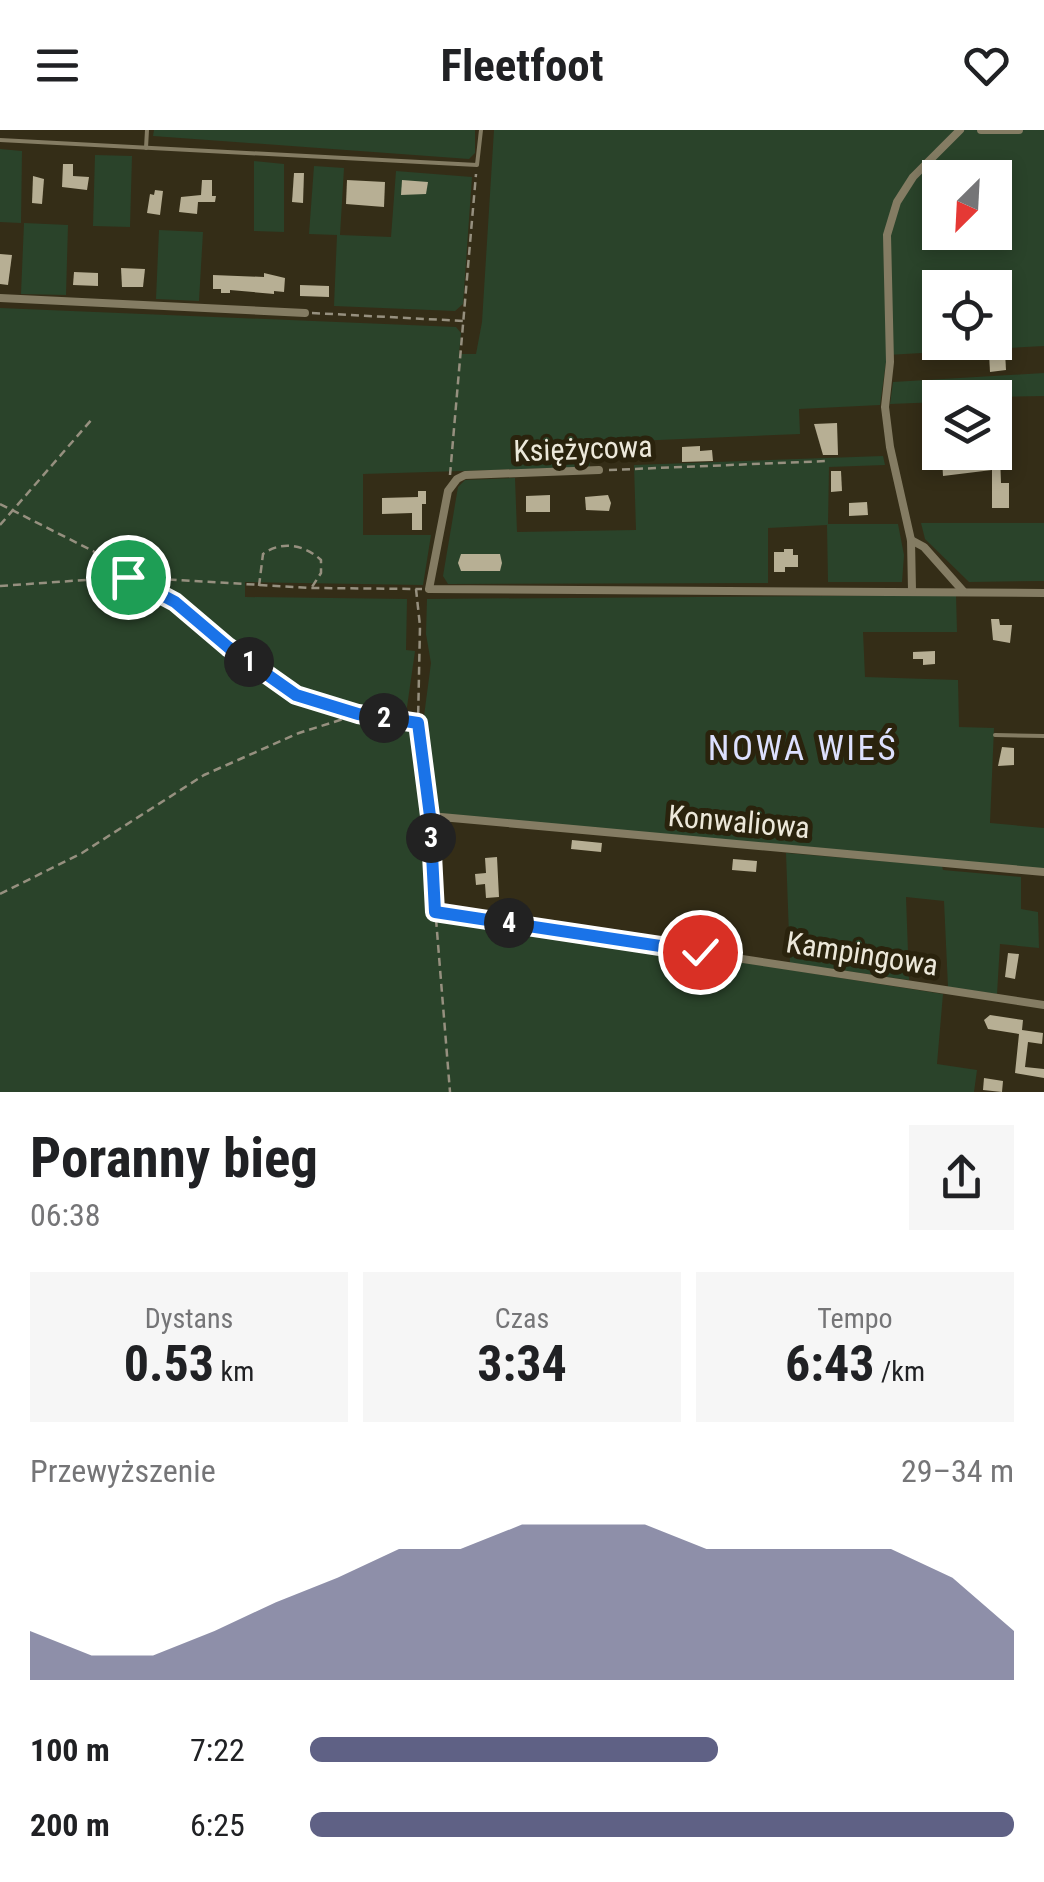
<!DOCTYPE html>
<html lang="pl">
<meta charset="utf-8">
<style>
:root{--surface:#fff;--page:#f6f6f6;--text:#202124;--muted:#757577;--accent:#5f6185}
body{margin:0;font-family:"Roboto Condensed",sans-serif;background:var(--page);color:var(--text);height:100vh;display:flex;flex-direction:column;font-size:38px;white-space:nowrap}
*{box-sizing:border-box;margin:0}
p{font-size:32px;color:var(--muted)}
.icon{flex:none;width:55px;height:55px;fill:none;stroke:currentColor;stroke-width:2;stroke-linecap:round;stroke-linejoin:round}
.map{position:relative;height:962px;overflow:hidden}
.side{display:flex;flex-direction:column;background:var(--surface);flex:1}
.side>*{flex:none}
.needle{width:65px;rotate:204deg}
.controls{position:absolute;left:922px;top:30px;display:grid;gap:20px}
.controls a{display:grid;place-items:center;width:90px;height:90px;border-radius:0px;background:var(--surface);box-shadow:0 5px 15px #0003;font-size:50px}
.pin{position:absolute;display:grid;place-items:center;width:85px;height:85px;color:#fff;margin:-42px;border:5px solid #fff;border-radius:50%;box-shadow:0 2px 10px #0007}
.km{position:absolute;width:50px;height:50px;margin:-25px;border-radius:50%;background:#222;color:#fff;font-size:28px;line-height:50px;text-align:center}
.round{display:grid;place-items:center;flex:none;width:105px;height:105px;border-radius:0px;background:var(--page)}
.summary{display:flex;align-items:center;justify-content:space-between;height:170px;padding:0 30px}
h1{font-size:55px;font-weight:700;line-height:75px}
.figures{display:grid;grid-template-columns:repeat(3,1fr);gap:15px;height:170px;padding:10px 30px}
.figures div{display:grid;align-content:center;border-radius:0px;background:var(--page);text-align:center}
.figures b{font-size:50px;font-weight:700}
.figures small{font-size:28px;font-weight:400}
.figures p{font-size:28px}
.chart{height:280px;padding:20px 30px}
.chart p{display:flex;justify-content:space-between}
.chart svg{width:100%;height:180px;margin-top:10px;fill:var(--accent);opacity:.7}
ul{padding:0 30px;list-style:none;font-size:32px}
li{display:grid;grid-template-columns:160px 120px 1fr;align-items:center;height:75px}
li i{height:25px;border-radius:12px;background:var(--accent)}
header{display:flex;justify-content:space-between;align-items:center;height:130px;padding:0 30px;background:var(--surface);font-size:45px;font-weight:700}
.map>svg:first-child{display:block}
</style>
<header><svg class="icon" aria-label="menu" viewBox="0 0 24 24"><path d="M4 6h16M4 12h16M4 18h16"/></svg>Fleetfoot<svg class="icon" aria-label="heart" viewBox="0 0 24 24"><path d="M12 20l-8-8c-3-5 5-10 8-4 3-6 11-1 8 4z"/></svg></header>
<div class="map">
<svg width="1044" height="962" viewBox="0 0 1044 962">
<rect width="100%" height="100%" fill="#342d17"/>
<g fill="#2a432a" fill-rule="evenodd">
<polygon points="154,0 475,0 475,23 469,29 153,6"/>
<path d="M494,0H1044V216L887,225L880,275L799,279L800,304L588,313L590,337L363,344V405H431L423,455L245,452V467L407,469L406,520L415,521L406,584L424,586L431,533L426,504L427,469L956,465L957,502H863L865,547L958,550L959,597L994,598L990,693L1044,698V739L435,690L438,780L440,785L943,864L937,934L977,940L974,962H0V178L456,197L461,203L459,224H476L482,192ZM940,48H995V102H940ZM940,158H995V212H940Z"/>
<polygon points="0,19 22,21 21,93 0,92"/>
<polygon points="95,25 132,26 130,97 93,96"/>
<polygon points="254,31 284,34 284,102 254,101"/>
<polygon points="314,36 344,38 340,105 391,107 396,41 472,47 463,174 455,181 334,176 337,105 309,104"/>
<polygon points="24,93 68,95 66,165 21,164"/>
<polygon points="159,100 203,102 199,171 156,169"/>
<polygon points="1044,243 1044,266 940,268 940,272 890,274 893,252"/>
<polygon points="883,326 885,335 829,337 828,394 898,394 904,425 902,452 828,452 827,395 768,398 768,453 448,454 443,446 458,357 465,350 515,348 517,402 636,400 634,335"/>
<polygon points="921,393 1044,393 1044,451 969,452 925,409"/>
<polygon points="786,723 942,736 943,740 1021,747 1021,779 1038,782 1039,818 1000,814 997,864 948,857 944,771 906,767 909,850 790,833"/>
</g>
<g fill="#b7af94">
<polygon points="63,34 73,34 73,46 89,47 87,60 62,57"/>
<polygon points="294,43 304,43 303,73 292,72"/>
<polygon points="33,46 44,49 42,74 32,73"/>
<polygon points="202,50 212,50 212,66 216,66 215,72 198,72 197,84 179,82 181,67 201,65"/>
<polygon points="347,50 385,52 384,77 346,74"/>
<polygon points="402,50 428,52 426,64 401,65"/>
<polygon points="155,60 163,61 160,85 147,83 150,64 154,65"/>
<polygon points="0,124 12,125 8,155 0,154"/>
<polygon points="121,138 145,139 143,157 122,157"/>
<polygon points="74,142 98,143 98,156 73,155"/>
<polygon points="264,143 285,148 284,162 274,161 274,164 230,160 230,163 221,163 221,159 213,159 213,145 264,147"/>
<polygon points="300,155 329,156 329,167 300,166"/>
<polygon points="1005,222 1006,240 990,242 989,223"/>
<polygon points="837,293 838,325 823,325 814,294"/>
<polygon points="700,316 700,321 712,320 713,331 682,332 682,317"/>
<polygon points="1000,326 1001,353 1009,353 1009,378 992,378 992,340 943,346 942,329"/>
<polygon points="831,341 841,341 842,361 831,362"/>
<polygon points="418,361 426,361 426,374 422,374 422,400 412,400 412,383 382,384 382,368 418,367"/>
<polygon points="550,365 550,382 526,382 526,366"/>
<polygon points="608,365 611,373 609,381 586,380 585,367"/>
<polygon points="867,372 868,385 849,386 849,373"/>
<polygon points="784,419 793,419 793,425 798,425 798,437 785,437 785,442 774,442 774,422 784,422"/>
<polygon points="461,424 500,424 502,433 500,441 461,441 458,433"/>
<polygon points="991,489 999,489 1000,495 1012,495 1010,513 993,510"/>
<polygon points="935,521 935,534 923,535 923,529 913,529 913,522"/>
<polygon points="1002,617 1014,618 1014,635 998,636"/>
<polygon points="572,710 602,713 601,722 571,719"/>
<polygon points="497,727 499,767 486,768 485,754 476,755 475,744 486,743 485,728"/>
<polygon points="733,729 757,731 756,742 732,740"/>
<polygon points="1008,823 1019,824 1015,849 1005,847"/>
<polygon points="990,885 1023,890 1022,900 1043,903 1042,914 1028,912 1025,937 1044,939 1044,948 1015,943 1019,904 988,899 984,890"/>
<polygon points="984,948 1003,951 1002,962 983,960"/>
</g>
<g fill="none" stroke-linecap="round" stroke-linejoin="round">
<g stroke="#96907f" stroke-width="2.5" stroke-dasharray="8 5" stroke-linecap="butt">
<polyline points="312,183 464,191"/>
<polyline points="609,340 827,331"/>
<polyline points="450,345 476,44"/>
<polyline points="0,374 93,421 127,447 175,472 228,517 297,565 357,584 416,593"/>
<polyline points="0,395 93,288"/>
<polyline points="0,456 127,447 311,458 422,459"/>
<path d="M259,456L263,424C282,410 305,415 321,430V443L312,457"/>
<polyline points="416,459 420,496 418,593 428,677"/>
<polyline points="430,694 435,771"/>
<polyline points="0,764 82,723 204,645 299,603 356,585"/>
<polyline points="436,789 450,962"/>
</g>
<g stroke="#847c63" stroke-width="4">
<polyline points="0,10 477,35 481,0"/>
<polyline points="146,18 147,0"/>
<polyline points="995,605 1044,606"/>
</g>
<g stroke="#847c63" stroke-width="8">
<polyline points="981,0 1019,0"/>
<polyline points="0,168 305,183"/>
<polyline points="599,340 465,345 457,349 448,361 429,459 1044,463"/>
<polyline points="911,410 924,417 963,461"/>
<polyline points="912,460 911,410 890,317 885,277 890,232 887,105 897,72 913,47 960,0"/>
<polyline points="430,686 1044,742"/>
<polyline points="435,782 1044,875"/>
</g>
</g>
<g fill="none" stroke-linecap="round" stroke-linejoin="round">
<g stroke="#fff" stroke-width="20">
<polyline id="route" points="128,447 175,472 228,517 296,565 358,584 418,593 430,686 435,782 700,822"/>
</g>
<use href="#route" stroke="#1a73e8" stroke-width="12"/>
</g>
<g text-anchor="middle" stroke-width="10" stroke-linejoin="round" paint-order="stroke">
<g font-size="30" fill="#ece8da" stroke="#2a230d">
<text transform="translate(583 319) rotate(-2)" y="10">Księżycowa</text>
<text transform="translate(739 692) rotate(5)" y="10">Konwaliowa</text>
<text transform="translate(862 824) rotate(9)" y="10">Kampingowa</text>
</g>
<g font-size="35" letter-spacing="2.5" fill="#dde0fe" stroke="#2a230d">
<text x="803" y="630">NOWA WIEŚ</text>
</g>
</g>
</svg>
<div class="controls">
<a><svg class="needle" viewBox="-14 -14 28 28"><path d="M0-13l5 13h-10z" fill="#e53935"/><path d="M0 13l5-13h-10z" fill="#757577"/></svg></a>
<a><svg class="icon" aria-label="locate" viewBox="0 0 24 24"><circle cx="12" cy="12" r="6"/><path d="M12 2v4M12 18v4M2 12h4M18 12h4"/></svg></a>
<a><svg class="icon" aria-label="layers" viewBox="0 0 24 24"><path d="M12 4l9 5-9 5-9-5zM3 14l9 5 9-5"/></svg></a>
</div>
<div class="pin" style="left:128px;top:447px;background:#1e9e55"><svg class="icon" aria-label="arrive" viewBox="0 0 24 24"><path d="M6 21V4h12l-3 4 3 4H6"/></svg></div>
<div class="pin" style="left:700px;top:822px;background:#d93025"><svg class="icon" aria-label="check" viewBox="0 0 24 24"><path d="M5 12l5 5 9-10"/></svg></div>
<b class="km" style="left:249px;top:532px">1</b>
<b class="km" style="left:384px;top:588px">2</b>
<b class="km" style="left:431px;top:708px">3</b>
<b class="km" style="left:509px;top:793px">4</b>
</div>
<section class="side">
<div class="summary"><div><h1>Poranny bieg</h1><p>06:38</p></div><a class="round"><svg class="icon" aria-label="share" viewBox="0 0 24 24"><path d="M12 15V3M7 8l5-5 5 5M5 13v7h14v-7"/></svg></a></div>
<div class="figures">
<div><p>Dystans</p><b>0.53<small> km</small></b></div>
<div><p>Czas</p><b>3:34</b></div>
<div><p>Tempo</p><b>6:43<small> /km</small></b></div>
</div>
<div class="chart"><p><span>Przewyższenie</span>29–34 m</p>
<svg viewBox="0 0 160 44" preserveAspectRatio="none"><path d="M0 44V32L10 38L20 38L30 32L40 25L50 19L60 12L70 12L80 6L90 6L100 6L110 12L120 12L130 12L140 12L150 19L160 32V44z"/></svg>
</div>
<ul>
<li><b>100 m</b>7:22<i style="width:58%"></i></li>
<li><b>200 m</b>6:25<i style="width:100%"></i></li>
</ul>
</section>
